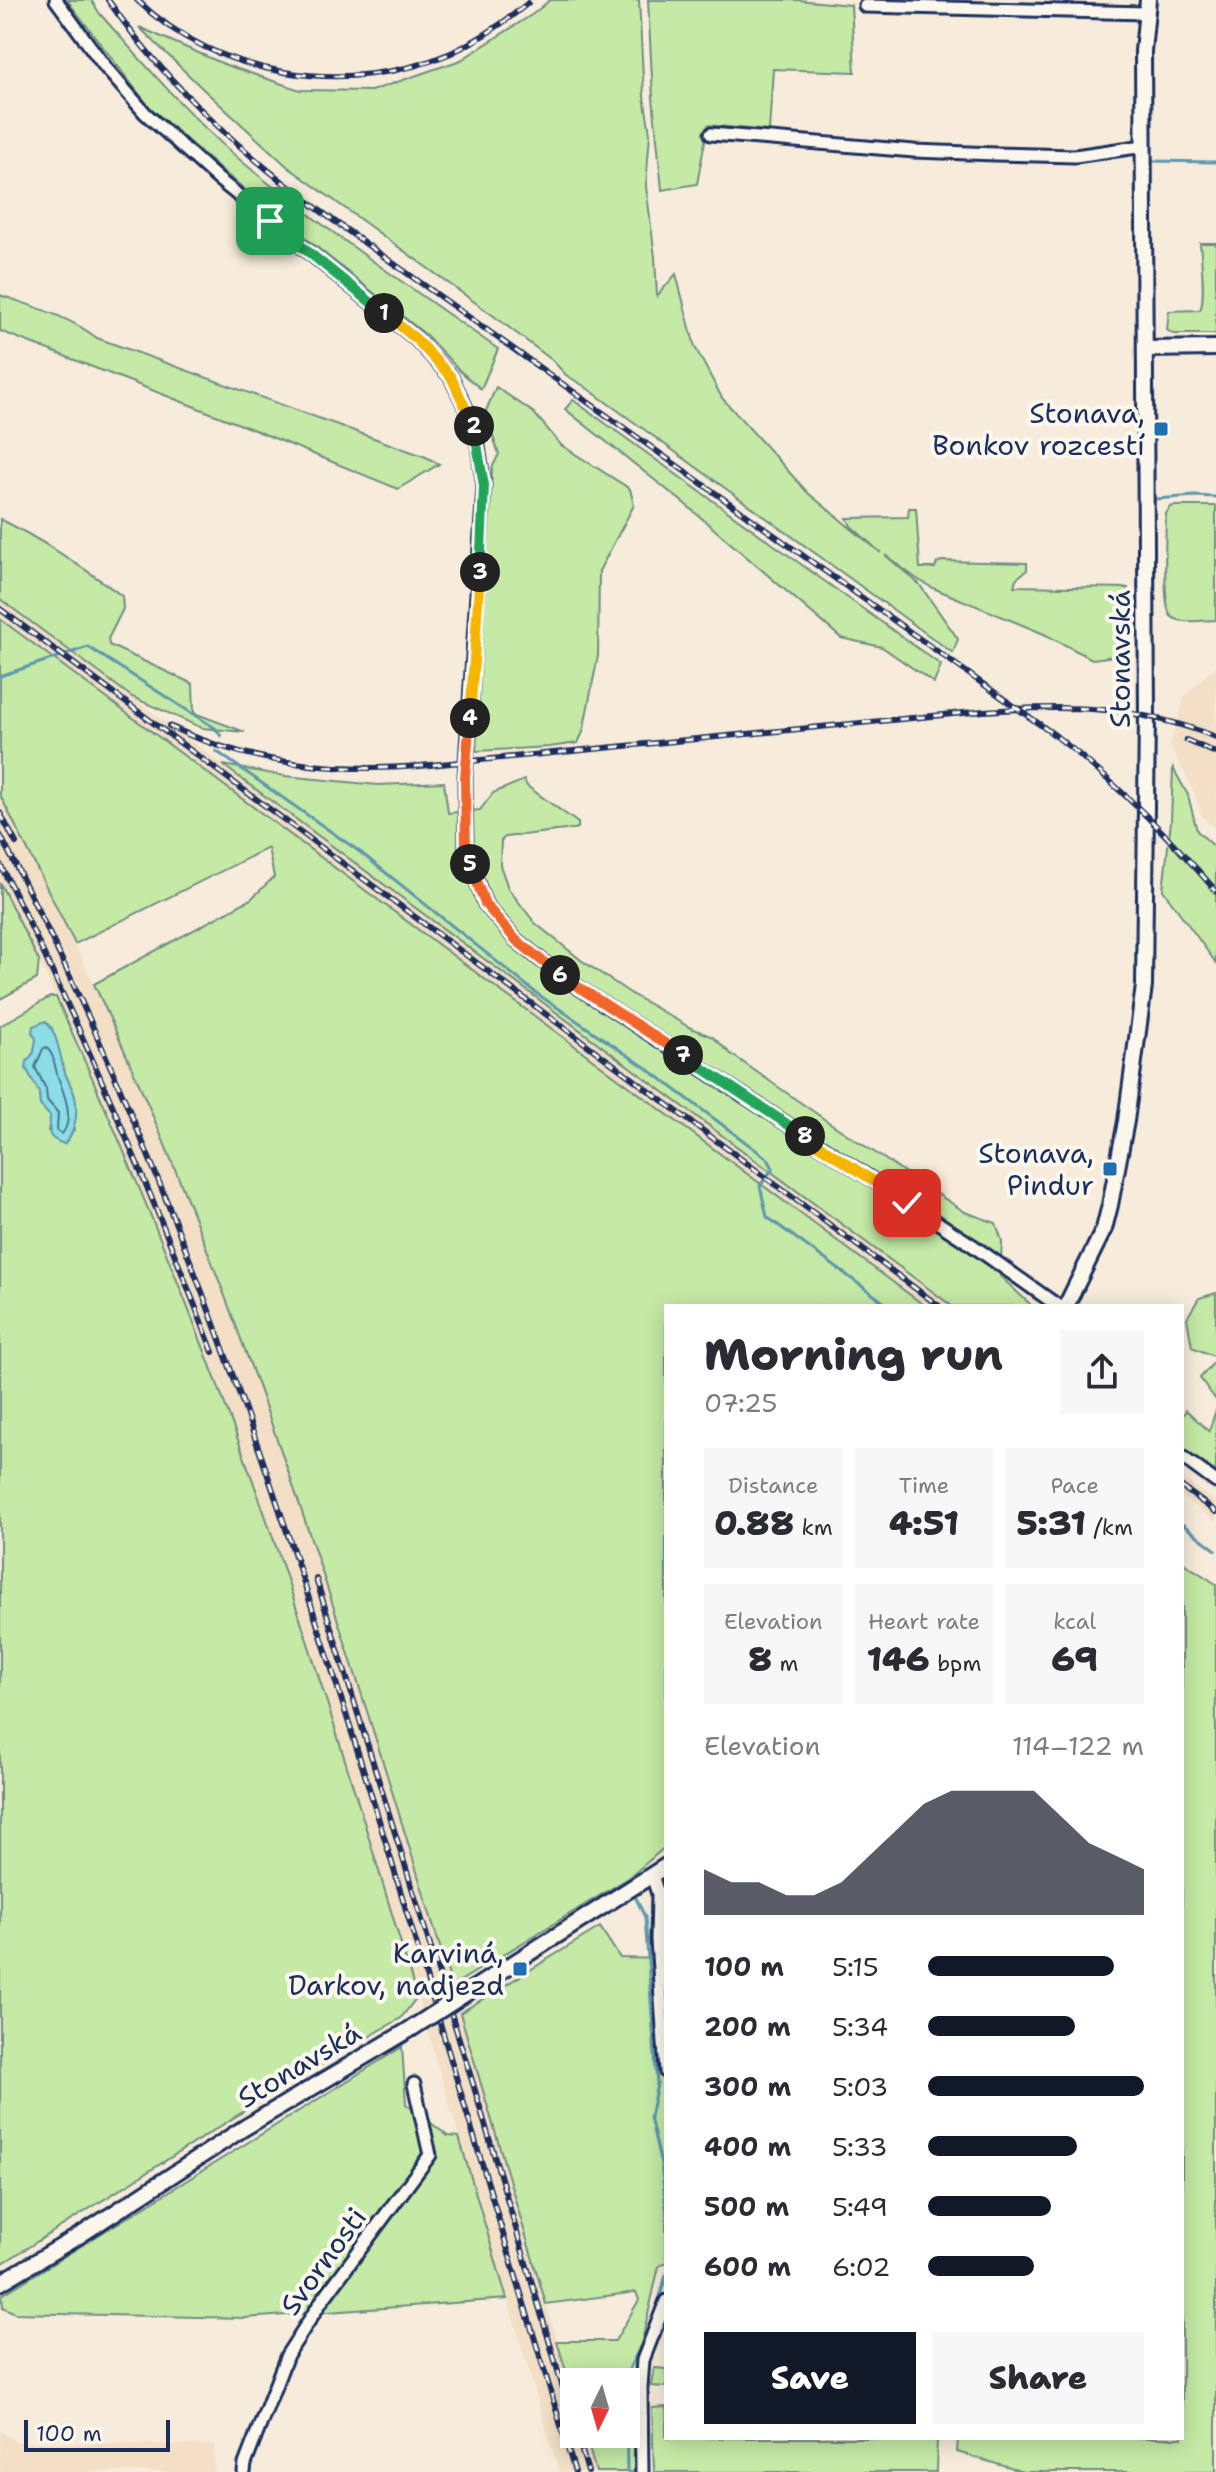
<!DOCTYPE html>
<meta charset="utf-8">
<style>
:root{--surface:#fff;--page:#f7f7f7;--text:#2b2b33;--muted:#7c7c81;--accent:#111827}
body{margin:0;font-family:"Shantell Sans",sans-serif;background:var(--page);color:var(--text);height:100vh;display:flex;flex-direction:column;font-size:30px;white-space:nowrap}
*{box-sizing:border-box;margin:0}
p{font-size:26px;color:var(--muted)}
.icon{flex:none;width:44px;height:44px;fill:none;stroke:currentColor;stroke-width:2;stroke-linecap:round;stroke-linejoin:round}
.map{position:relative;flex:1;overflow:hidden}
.panel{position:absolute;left:664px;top:1304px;width:520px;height:1136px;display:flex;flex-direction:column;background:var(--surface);border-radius:0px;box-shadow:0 4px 20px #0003}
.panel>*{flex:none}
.needle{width:52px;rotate:185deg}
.tools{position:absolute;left:560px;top:2368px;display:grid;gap:16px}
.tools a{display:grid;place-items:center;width:80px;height:80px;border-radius:0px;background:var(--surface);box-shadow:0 4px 20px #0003;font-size:40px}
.scale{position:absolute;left:24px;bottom:20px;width:146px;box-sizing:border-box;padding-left:8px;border:4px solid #1b2f5e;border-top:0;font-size:22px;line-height:28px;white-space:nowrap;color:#1b2f5e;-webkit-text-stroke:6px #fbf7ec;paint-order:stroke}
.pin{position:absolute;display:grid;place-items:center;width:68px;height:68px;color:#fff;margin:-34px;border-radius:16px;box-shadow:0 4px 12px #0006}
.km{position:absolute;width:40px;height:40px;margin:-20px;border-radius:50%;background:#222;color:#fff;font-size:22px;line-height:40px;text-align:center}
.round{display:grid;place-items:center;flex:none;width:84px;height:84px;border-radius:0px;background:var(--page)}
.summary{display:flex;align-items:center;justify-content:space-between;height:136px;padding:0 40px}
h1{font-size:44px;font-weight:800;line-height:60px}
.figures{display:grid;grid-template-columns:repeat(3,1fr);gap:12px;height:136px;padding:8px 40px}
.figures div{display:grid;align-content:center;border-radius:0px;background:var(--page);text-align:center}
.figures b{font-size:34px;font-weight:800}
.figures small{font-size:22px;font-weight:400}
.figures p{font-size:22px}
.chart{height:224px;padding:16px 40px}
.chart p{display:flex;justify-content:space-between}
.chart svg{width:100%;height:144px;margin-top:8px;fill:var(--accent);opacity:.7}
.cta{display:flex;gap:16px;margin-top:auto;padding:16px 40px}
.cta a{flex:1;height:92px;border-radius:0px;background:var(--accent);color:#fff;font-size:32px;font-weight:800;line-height:92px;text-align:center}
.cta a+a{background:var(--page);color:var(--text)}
ul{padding:0 40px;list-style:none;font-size:26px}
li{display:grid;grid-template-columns:128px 96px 1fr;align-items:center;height:60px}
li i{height:20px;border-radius:10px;background:var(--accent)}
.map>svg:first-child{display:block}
</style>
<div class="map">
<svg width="1216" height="2472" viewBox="0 0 1216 2472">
<rect width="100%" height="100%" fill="#f7ecdb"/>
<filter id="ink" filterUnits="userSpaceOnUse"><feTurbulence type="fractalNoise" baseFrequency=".0125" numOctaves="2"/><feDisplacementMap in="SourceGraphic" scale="16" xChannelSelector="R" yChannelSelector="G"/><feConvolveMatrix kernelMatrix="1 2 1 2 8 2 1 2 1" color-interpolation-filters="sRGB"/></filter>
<g filter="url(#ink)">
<g fill="#f2dfc6">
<polygon points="0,599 952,1306 925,1306 540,1021 0,619"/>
<polygon points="1216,665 1216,830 1201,815 1194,792 1170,745 1185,696"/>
<polygon points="0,795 75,944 130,1063 189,1205 245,1351 319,1560 482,2084 574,2398 574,2434 585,2434 596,2472 559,2472 368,1832 152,1220 93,1078 39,961 0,883"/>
<polygon points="1182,1477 1216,1502 1216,1522 1182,1497"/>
<polygon points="0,2430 16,2442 215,2445 214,2472 0,2472"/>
</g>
<g fill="#c4eaa5" stroke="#708c82" stroke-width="2" fill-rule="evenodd">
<path d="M67,0H91L100,14C150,70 198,127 257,174C334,236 417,292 498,349L481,389L460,371L426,335L226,174L150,108Z"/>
<polygon points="550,0 639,0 644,96 650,133 646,186 655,257 657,296 676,274 695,347 722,398 808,493 881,553 851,526 847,518 908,517 909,508 916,508 920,568 935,568 937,563 941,561 1027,563 1027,570 1016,579 1014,586 1128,588 1127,631 1123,655 1092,659 1044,634 933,588 917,579 885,555 919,584 958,639 953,653 584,386 566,375 552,360 491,314 288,167 203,89 139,27 226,65 300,90 371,91 461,60 533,14"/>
<polygon points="648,0 797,0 851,5 855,72 773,69 769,131 708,125 697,184 662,190 653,98"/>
<path d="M1200,243H1216V334H1173L1167,330L1169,311L1200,310C1206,299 1201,259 1200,243Z"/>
<path d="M0,295C34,307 68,316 97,338L426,457L439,464L398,489L257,431L0,331Z"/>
<polygon points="496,387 534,413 561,445 630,489 634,505 599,571 598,656 583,732 578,743 549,747 476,751 492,468 499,454 485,413"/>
<polygon points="573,400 941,665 934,683 882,647 841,638 685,504 565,409"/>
<path d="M1175,506H1216V620C1205,620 1180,625 1171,616C1162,607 1166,532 1166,514L1170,507Z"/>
<path d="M0,519C44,541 83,567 122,596L123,609L108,639L109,645L193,684L194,713L245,732L202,728L132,697L0,599Z"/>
<path d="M0,619L925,1306H666V1846L630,1877L452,1986C348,1647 245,1306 94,984L251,899L274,877L268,848L75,944L0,795Z"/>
<polygon points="223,765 285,776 378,785 444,782 448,813 480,810 493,793 524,780 527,786 578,823 578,828 574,829 505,837 501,841 500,865 508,888 535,923 581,960 633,995 689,1027 713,1037 731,1054 827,1121 965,1212 996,1223 1002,1241 1000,1276 1032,1306 952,1306"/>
<polygon points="1173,768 1188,795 1197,831 1216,848 1216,963 1163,890 1171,821"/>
<polygon points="0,883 39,961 37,979 0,999"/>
<path d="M50,997H56C141,1184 218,1375 284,1570C331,1711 374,1854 417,1997L401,2018L273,2093L0,2265V1026ZM52,1028L65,1073L75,1097L74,1130L48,1131L51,1116L40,1105L39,1092L27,1062L34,1052L37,1038Z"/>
<polygon points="1216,1293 1216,1357 1192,1347 1187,1318 1199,1298"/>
<polygon points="1216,1360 1216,1400 1200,1378"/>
<polygon points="1186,1410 1209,1431 1216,1410 1216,1472 1182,1448 1182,1417"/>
<polygon points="1182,1562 1216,1584 1216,2472 1023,2472 957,2452 958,2438 1182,2438"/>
<polygon points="600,1927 620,1958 666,1959 666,2263 659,2266 635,2372 634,2472 596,2472 585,2434 626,2434 626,2382 574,2382 574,2398 557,2341 615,2341 639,2300 636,2292 546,2304 460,2013"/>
<polygon points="402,2047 406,2104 448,2136 459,2137 507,2299 245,2318 15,2313 3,2307 2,2295"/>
<polygon points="654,2368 666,2369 666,2387 651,2386"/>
<polygon points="666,2407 666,2438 937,2438 936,2472 654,2472 652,2408"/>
</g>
<path fill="#8cdde5" stroke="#5f97af" stroke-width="2" d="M46,1021C58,1034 60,1057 65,1073C68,1081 73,1088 75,1097C78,1112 76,1133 64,1144C45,1137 50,1133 50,1116L40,1105L39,1092L26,1068L27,1062L34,1052L36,1039L32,1032L33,1026Z"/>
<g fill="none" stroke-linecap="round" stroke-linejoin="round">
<path stroke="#487594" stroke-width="2" d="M46,1047C55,1055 54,1066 58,1077C64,1094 75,1118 62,1134L57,1130L58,1113L47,1100L46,1089L35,1067L43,1049Z"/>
<g stroke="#5f97af" stroke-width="3">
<polyline points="1150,161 1216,162"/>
<polyline points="1156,499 1195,496 1216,497"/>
<polyline points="0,676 88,647 215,728 221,736"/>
<polyline points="216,751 360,852 536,993 645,1067 768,1159 773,1168 760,1186 767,1217 889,1306"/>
<polyline points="1182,1524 1216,1550"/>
<polyline points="633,1892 645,1917 657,2084 650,2117 661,2164 666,2208"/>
<polyline points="654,2318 666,2275"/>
<polyline points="626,2386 629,2369 651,2325"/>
<polyline points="626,2414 627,2472"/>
</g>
<g stroke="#1b2f5e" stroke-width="17">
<g id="minor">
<polyline points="56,0 106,68 145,113 218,179 416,339 451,377 475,427 484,486 465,778 466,852 485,904 516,940 561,976 972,1245 1058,1306"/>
<polyline points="865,6 1145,13"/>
<polyline points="711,134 914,151 996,154 1075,156 1144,146"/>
<polyline points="1182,1457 1216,1482"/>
<polyline points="652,1875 658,1894 657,1940 666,2072"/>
<polyline points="244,2472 245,2464 287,2355 321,2302 430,2155 414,2084"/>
<polyline points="642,2472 641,2387 643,2360 666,2301"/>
</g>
</g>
<g stroke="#1b2f5e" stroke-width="20">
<g id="tertiary">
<polyline points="1145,349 1216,348"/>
<polyline points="1066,1306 1104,1229 1110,1205 1126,1121 1144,986 1147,716 1143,51 1148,0"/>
<polyline points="457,1999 666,1866"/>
<polyline points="0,2283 82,2234 244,2128 409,2030"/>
</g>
</g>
<use href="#minor" stroke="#fbf7ec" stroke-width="11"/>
<use href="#tertiary" stroke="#fbf7ec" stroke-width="14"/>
<g stroke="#1b2f5e" stroke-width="6">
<g id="rail">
<path d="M108,0C171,91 252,162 341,226L1056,736C1115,782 1167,834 1216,891"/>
<path d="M137,0C217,78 349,97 451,53C479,40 504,23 528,3"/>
<polyline points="0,609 939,1306"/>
<path d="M169,726C249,764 333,773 420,766L984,711C1070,705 1134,705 1216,737"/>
<polyline points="1186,740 1216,753"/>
<polyline points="0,813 16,843"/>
<path d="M0,835C169,1159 283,1505 389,1853C451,2059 512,2266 575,2472"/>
<path d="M0,864C80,1023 149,1186 213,1352"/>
<polyline points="1182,1487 1216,1512"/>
<polyline points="316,1579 474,2087 574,2425"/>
<polyline points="577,2434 588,2472"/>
</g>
</g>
<use href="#rail" stroke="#fbf7ec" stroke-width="3" stroke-dasharray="9" stroke-linecap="butt"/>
<g stroke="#1b2f5e" stroke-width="20" stroke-linecap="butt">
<polyline id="tertiary-bridge" points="409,2030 457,1999"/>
</g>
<use href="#tertiary-bridge" stroke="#fbf7ec" stroke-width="14"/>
</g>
</g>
<g fill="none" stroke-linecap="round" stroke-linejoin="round" filter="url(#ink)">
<g stroke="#fff" stroke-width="16">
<polyline id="split-1" points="270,221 384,313"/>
</g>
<g stroke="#fff" stroke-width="16">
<polyline id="split-2" points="384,313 416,339 451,377 474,426"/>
</g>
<g stroke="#fff" stroke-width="16">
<polyline id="split-3" points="474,426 484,486 480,572"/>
</g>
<g stroke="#fff" stroke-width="16">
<polyline id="split-4" points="470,718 480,572"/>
</g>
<g stroke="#fff" stroke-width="16">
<polyline id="split-5" points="470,718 465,778 466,852 470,864"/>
</g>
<g stroke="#fff" stroke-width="16">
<polyline id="split-6" points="470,864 485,904 516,940 560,975"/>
</g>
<g stroke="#fff" stroke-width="16">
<polyline id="split-7" points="560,975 683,1055"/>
</g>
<g stroke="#fff" stroke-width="16">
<polyline id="split-8" points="683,1055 805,1136"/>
</g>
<g stroke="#fff" stroke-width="16">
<polyline id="split-9" points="805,1136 907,1203"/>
</g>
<use href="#split-1" stroke="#22a559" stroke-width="10"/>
<use href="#split-2" stroke="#f5b400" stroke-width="10"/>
<use href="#split-3" stroke="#22a559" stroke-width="10"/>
<use href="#split-4" stroke="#f5b400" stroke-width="10"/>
<use href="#split-5" stroke="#f0652b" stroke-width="10"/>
<use href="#split-6" stroke="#f0652b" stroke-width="10"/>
<use href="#split-7" stroke="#f0652b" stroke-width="10"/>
<use href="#split-8" stroke="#22a559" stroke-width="10"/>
<use href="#split-9" stroke="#f5b400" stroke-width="10"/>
</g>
<g fill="#1f6fb2" stroke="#fbf7ec" stroke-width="3">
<rect x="1153" y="421" width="16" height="16" rx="4"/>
<rect x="1102" y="1161" width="16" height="16" rx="4"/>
<rect x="512" y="1961" width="16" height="16" rx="4"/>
</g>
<g text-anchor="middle" stroke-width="8" stroke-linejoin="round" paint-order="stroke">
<g font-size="28" fill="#1b2f5e" stroke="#fbf7ec" text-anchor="end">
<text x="1145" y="423">Stonava,<tspan x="1145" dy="32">Bonkov rozcestí</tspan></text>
<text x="1094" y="1163">Stonava,<tspan x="1094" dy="32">Pindur</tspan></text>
<text x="504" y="1963">Karviná,<tspan x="504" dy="32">Darkov, nadjezd</tspan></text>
</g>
<g font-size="28" fill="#1b2f5e" stroke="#fbf7ec">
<text transform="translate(1120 659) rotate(-90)" y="10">Stonavská</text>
<text transform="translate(299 2065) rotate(-31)" y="10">Stonavská</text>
<text transform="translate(323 2261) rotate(-54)" y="10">Svornosti</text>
</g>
</g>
</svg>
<div class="tools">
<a><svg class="needle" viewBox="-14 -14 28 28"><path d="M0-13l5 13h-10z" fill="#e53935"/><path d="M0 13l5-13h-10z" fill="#7c7c81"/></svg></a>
</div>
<div class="scale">100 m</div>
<div class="pin" style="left:270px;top:221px;background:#1e9e55"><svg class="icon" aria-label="arrive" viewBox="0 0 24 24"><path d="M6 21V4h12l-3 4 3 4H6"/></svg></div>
<div class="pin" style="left:907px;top:1203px;background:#d93025"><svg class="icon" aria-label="check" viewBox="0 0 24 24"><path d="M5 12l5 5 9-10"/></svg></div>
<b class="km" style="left:384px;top:313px">1</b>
<b class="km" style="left:474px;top:426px">2</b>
<b class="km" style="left:480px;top:572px">3</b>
<b class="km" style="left:470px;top:718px">4</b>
<b class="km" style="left:470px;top:864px">5</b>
<b class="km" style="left:560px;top:975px">6</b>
<b class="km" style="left:683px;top:1055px">7</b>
<b class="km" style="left:805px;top:1136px">8</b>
<section class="panel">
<div class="summary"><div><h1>Morning run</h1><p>07:25</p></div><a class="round"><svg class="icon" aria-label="share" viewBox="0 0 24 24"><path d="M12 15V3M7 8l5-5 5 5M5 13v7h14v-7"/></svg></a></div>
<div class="figures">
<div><p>Distance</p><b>0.88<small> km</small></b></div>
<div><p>Time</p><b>4:51</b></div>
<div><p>Pace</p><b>5:31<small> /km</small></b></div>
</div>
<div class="figures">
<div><p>Elevation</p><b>8<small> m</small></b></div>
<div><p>Heart rate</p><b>146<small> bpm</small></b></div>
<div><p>kcal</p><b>69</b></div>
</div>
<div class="chart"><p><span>Elevation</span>114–122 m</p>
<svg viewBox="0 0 160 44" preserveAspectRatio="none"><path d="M0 44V30L10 34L20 34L30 38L40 38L50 34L60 26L70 18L80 10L90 6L100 6L110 6L120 6L130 14L140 22L150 26L160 30V44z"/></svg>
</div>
<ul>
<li><b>100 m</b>5:15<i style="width:86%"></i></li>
<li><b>200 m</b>5:34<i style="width:68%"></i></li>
<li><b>300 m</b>5:03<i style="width:100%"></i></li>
<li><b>400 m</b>5:33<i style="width:69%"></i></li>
<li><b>500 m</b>5:49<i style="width:57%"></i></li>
<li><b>600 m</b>6:02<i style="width:49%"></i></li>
</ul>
<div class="cta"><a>Save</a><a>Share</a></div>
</section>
</div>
